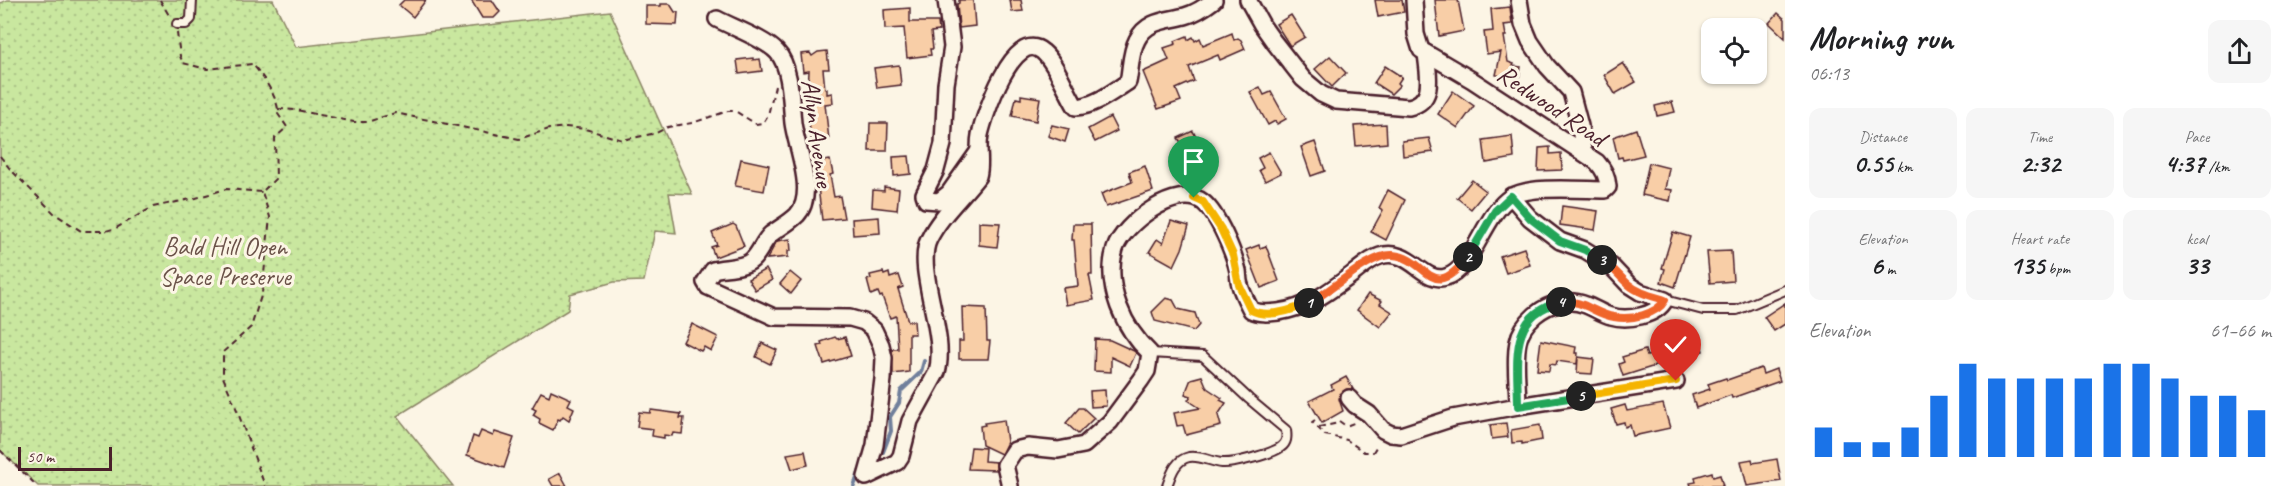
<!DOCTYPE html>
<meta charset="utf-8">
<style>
:root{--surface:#fff;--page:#f6f6f6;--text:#202124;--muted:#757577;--accent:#1a73e8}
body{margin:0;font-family:Caveat,sans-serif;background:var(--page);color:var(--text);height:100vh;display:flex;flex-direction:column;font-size:22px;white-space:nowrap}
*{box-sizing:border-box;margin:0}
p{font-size:20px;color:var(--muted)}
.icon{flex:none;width:33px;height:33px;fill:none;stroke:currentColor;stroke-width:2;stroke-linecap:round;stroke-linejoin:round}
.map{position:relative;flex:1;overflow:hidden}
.sheet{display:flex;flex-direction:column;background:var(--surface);width:510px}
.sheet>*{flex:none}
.tools{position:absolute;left:1701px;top:18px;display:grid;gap:12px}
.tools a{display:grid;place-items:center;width:66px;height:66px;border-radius:12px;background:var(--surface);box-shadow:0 2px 4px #0004;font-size:30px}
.scale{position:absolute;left:18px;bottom:15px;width:94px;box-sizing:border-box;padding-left:6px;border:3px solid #4a1f2b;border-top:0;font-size:16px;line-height:21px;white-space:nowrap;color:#4a1f2b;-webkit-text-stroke:4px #fcf5e5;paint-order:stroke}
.pin{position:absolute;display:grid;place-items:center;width:51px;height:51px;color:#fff;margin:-62px -26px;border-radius:50% 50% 50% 0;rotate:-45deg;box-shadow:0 0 6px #0007}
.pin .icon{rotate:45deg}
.km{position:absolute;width:30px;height:30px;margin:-15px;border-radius:50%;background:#222;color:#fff;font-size:16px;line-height:30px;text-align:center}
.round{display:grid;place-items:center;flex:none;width:63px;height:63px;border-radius:12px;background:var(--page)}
.headline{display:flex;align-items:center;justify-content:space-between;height:102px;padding:0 24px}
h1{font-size:33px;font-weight:600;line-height:45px}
.stats{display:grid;grid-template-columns:repeat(3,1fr);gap:9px;height:102px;padding:6px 24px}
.stats div{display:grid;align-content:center;border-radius:12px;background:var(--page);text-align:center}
.stats b{font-size:26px;font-weight:600}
.stats small{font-size:16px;font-weight:400}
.stats p{font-size:16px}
.chart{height:168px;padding:12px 24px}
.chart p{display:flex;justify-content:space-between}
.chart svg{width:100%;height:108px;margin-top:6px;stroke:var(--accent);stroke-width:6}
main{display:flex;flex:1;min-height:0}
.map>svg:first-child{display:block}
</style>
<main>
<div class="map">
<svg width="1785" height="486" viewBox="0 0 1785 486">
<defs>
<pattern id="park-dots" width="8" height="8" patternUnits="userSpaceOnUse" patternTransform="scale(1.5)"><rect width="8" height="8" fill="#c9e79f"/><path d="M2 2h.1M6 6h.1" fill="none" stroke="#aec689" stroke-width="1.8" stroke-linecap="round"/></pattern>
</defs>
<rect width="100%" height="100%" fill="#fcf5e5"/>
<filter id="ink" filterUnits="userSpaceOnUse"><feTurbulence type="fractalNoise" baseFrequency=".0167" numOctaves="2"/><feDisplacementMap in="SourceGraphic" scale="12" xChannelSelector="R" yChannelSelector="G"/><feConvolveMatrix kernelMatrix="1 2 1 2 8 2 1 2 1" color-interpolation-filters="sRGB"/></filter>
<g filter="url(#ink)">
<polygon fill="url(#park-dots)" stroke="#8a8365" stroke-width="1.5" points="7,0 273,0 296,47 610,11 692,194 669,193 676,233 655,231 644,281 614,282 570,294 568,310 397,416 453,486 38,486 0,450 0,3"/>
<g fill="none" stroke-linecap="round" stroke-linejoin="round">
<g stroke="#6f7f9b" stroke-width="4">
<polyline points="883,452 891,431 890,417 899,403 901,391 921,372 924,361"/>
<polyline points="854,486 860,470"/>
</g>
</g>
<g fill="#f8cea7" stroke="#4a1f2b" stroke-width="1.5">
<polygon points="404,0 426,0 413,17 399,5"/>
<polygon points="471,0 492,0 500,12 494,18 482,18"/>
<polygon points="959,0 973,0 975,26 959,28 957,4 959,3"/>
<polygon points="1010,0 1021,0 1023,11 1012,12"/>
<polygon points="1375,0 1402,0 1404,12 1378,17"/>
<polygon points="1435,0 1458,0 1464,31 1439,36"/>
<polygon points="661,4 670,4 675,12 678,12 677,25 646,24 646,6 661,6"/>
<polygon points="1510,7 1512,24 1504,25 1506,36 1504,36 1508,62 1514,64 1513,66 1521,67 1519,79 1496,75 1501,52 1487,54 1484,32 1493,31 1491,9"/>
<polygon points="910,8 910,22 938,22 939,31 931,32 933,49 930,49 931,55 907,58 904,28 885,29 884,10"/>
<polygon points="1778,13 1785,19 1785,38 1769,23"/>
<polygon points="1291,15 1305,37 1290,46 1276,24"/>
<polygon points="1232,33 1234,40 1238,38 1241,40 1245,49 1220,60 1218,55 1189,67 1194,81 1176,89 1181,101 1158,109 1143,72 1169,60 1164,48 1176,44 1175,41 1187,36 1188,40 1193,37 1195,41 1200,38 1203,45"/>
<polygon points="827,51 829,69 823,69 825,89 827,89 827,94 832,93 833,103 825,104 829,140 812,143 807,110 809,71 803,72 801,54 810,53 812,56 818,52"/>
<polygon points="1330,56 1346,73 1332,87 1315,69"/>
<polygon points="753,58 753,60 760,59 762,71 739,74 737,60"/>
<polygon points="1623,63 1636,82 1615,94 1604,75"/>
<polygon points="899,65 901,85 877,88 874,68"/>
<polygon points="1385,66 1402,77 1398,83 1400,85 1391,94 1374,83"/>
<polygon points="1260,87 1264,95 1271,92 1286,119 1277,124 1275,121 1268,125 1250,92"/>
<polygon points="1453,91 1474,106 1458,128 1438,114"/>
<polygon points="1021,95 1040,98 1036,121 1012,116 1016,98 1021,99"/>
<polygon points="1672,102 1675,112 1657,116 1655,106"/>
<polygon points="1110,117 1117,131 1095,142 1088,129"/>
<polygon points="870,123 888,123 887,151 869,151"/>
<polygon points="1386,124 1387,143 1356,146 1354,126"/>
<polygon points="1052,125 1069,129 1065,142 1048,136"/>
<polygon points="1636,129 1644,155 1623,160 1622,157 1618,158 1613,137"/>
<polygon points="1193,131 1198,141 1187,148 1184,147 1178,138"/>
<polygon points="1512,136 1514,158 1486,163 1483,140"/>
<polygon points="1429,138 1433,152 1403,156 1402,141"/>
<polygon points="1315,142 1325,171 1311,176 1301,147"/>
<polygon points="1550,147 1550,154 1561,153 1562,170 1538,171 1539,148"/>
<polygon points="1269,152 1281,173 1265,181 1259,170 1263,168 1258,158"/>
<polygon points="909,156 911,174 894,176 893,157"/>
<polygon points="741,159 769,165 764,191 735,186"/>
<polygon points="830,160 833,174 830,175 834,197 840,196 844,218 822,220 815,162"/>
<polygon points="1649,163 1669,168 1665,189 1672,190 1670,201 1642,195"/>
<polygon points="1145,166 1153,191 1106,207 1101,194 1132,182 1129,172"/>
<polygon points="1472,180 1486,191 1471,209 1457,198"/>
<polygon points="884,187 899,189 897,210 872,207 873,190 884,191"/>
<polygon points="1388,190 1405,200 1386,240 1371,232 1383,210 1379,208"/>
<polygon points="1562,206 1598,211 1595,230 1560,225"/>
<polygon points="879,217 880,233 853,235 852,219"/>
<polygon points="1171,221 1189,226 1182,249 1174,266 1149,252 1157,239 1163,243"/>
<polygon points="979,222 1000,223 997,247 979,245"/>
<polygon points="733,224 736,226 744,246 715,257 711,247 717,245 712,233"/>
<polygon points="1073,224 1091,224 1092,275 1089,275 1094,300 1066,305 1063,288 1078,286 1074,240 1072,240"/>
<polygon points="1673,232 1690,237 1675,287 1661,282 1665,269 1662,268"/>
<polygon points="790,239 791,251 788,251 788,257 767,259 777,241"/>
<polygon points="1259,245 1260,248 1266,246 1279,281 1261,288 1246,250"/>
<polygon points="1524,248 1530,265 1506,273 1500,256"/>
<polygon points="1731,251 1733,281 1710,283 1707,252"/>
<polygon points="766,269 772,280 755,290 748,279"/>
<polygon points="790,272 801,281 791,294 780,284"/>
<polygon points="883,272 884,275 889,273 890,278 899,275 903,287 898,289 908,321 914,321 915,334 909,334 909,372 893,374 892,349 898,349 896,316 890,318 882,296 880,297 878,292 871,295 867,280 871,279 870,275"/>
<polygon points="1368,294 1382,301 1380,304 1392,312 1380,327 1357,310"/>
<polygon points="1166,298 1173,300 1178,309 1195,313 1199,325 1194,331 1155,321 1152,312"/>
<polygon points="1785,303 1785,324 1774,331 1764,317"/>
<polygon points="962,307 986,308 987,341 990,341 988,359 959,359 959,341 963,341"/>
<polygon points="692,324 718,337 711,351 704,347 701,351 683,342"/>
<polygon points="835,337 837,339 845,337 851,356 824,364 818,346 822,345 821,342"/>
<polygon points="1699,337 1703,351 1623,376 1619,364 1624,362 1622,357 1645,350 1647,356 1669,349 1668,344"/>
<polygon points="1095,339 1110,340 1134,351 1136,353 1130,366 1111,357 1111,372 1094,371"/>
<polygon points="1541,340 1576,347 1575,353 1578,353 1577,364 1557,361 1556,365 1550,364 1549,371 1537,370"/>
<polygon points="762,343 777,350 770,364 756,357"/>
<polygon points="1578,357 1594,359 1592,374 1577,373"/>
<polygon points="1761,368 1763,374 1776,369 1780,381 1732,398 1731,395 1696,408 1692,395 1710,389 1708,384 1726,378 1727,380"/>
<polygon points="1202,376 1207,388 1222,398 1220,400 1226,403 1218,415 1221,426 1186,435 1183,425 1177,426 1174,413 1200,408 1188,400 1191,396 1185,394 1191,379"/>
<polygon points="1346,377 1353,389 1347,389 1340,394 1339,399 1343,411 1322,423 1309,401 1333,389 1331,385"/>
<polygon points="551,390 571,399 568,405 574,408 569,420 563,416 560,420 558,419 553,430 539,423 540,419 533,415 536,410 532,408 541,392 549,396"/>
<polygon points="1105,390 1106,406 1091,407 1090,391"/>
<polygon points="1663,404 1670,428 1633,436 1630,425 1625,427 1624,422 1616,424 1611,409 1625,405 1627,411"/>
<polygon points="1079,408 1083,408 1094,418 1078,434 1066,423"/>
<polygon points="651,410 681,414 680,418 684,418 682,434 673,433 672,436 664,435 664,438 652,436 653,429 637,427 639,412 650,413"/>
<polygon points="1004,420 1007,442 1001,454 982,445 980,426 985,425 984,423"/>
<polygon points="1506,423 1508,437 1492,439 1490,425"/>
<polygon points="1540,425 1542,440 1522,444 1522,442 1512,443 1511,430"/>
<polygon points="481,431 493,436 495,432 514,438 504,468 467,455 473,436 478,438"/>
<polygon points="971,447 985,448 984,461 996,462 996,470 968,469"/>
<polygon points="805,451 808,465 792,469 787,454"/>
<polygon points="1752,459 1753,463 1777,459 1781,481 1747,486 1741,461"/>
<polygon points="1712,472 1713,477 1720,475 1723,486 1691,486 1690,483 1696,482 1695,477"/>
<polygon points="560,473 567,486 553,486 549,479"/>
</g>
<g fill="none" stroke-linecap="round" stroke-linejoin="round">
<g stroke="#4a1f2b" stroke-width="12">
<g id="service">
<polyline points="177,24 186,24 191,19 192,0"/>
<polyline points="1665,300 1703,310 1737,310 1785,290"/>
<path d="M1150,353L1203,356L1249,399L1286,430C1287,437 1287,443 1281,447C1272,454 1233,464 1222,463C1211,462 1200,455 1189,457C1175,460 1171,475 1167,486"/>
</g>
</g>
<g stroke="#4a1f2b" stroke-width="20">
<g id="minor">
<polyline points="946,0 952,47 946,84 943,144 936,170 924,194 926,200 939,201 949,193 978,152"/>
<path d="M1248,0L1262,25L1274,42L1303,79L1321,94L1336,101L1409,107C1436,101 1428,75 1426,53"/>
<polyline points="1519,0 1523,24 1530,41 1547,66 1571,92 1580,126 1583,151"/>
<path d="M717,19C734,28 765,39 777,52C791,66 791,104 793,123C796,147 817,194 797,215C789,223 779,228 771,234C763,241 760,253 752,260C744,268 724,267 713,270L705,282L708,287L774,317L850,318L864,322L874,330L881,345L884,358L883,379L875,445L866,477L897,462L901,456L910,421L937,372C948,334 914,269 929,239C940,216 963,196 978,176C982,163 977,149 980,135C984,116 1014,26 1043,52C1056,63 1066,91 1076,107C1095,106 1112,92 1128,82C1131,69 1130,53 1137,40C1147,20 1166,21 1185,16C1196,13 1205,7 1214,0"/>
<path d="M1511,196L1530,218L1560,241L1585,250L1611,266L1629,285L1640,292L1665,300C1657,316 1627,321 1611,316C1602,314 1595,308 1586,305C1568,298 1549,303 1535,315C1527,322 1520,331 1518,342C1514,361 1518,386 1518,406L1676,381"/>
<polyline points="1349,398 1355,405 1369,414 1383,430 1391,434 1401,435 1453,418 1518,406"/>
<path d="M1010,486L1005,465L1015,450L1028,447L1058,450L1084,445L1110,422L1141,380L1147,371L1150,353C1124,329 1104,286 1115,249C1123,224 1177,183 1203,202C1218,214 1234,253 1238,271C1239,276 1238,280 1240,285C1242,293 1247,302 1251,310C1259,314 1269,313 1278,312C1308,308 1330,291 1354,273C1362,267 1370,259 1380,256C1410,247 1423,284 1446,277C1473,270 1484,213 1511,197C1529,185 1583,190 1605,190L1608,187C1607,176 1604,170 1597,162L1472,80L1421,50L1416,34L1414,0"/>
</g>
</g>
<g stroke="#4a1f2b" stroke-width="2" stroke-dasharray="6 4.5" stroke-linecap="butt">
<polyline points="160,0 170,17"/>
<path d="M177,33L180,56L183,63L207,69L252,64C262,74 280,101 278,114L287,127L275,138L276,178L262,192L270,217L262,293L251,327L223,352V377L237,410L265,486"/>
<polyline points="278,109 296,110 354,122 367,122 395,113 519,139 549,129 566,127 585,129 623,140 656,133 668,127 692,123 728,111 735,111 756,124 763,123 768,115 775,86"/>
<polyline points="0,156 10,169 55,214 81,231 106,231 116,228 153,207 196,198 226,189 262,192"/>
<polyline points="1315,420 1312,422 1325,435 1347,440 1364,452 1373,452 1378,444"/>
<polyline points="1339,421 1346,426 1356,422"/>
<polyline points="1319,427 1339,423"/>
<polyline points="0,450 37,486"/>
</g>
<use href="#service" stroke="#fcf5e5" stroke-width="8"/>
<use href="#minor" stroke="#fcf5e5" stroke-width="15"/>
</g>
</g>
<g fill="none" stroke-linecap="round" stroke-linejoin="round" filter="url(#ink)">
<g stroke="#fff" stroke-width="12">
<path id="split-1" d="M1194,198L1203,202L1221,229L1233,255L1239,285L1251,310C1268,319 1293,310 1309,303"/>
</g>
<g stroke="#fff" stroke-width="12">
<path id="split-2" d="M1309,303C1332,291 1370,253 1393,255C1429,258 1430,305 1468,257"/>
</g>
<g stroke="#fff" stroke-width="12">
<polyline id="split-3" points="1468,257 1495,211 1511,196 1530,218 1560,241 1585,250 1602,260"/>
</g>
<g stroke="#fff" stroke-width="12">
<path id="split-4" d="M1561,302C1584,299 1594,314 1614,317C1630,320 1657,315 1665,300C1652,296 1638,293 1628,284C1619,276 1613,267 1602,260"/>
</g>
<g stroke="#fff" stroke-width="12">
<path id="split-5" d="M1561,302C1507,314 1518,363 1518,406L1581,396"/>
</g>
<g stroke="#fff" stroke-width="12">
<polyline id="split-6" points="1581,396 1676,381"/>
</g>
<use href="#split-1" stroke="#f5b400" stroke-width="8"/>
<use href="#split-2" stroke="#f0652b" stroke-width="8"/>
<use href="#split-3" stroke="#22a559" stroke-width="8"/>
<use href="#split-4" stroke="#f0652b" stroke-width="8"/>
<use href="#split-5" stroke="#22a559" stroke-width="8"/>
<use href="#split-6" stroke="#f5b400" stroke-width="8"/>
</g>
<g text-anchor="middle" stroke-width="6" stroke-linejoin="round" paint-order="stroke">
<g font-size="26" fill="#4a1f2b" stroke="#fcf5e5">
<text transform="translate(1552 105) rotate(34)" y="9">Redwood Road</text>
<text transform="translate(818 133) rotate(82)" y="9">Allyn Avenue</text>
</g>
<g font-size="26" fill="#6a5148" stroke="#fcf5e5">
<text x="225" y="255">Bald Hill Open<tspan x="225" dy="30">Space Preserve</tspan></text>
</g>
</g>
</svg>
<div class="tools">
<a><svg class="icon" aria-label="locate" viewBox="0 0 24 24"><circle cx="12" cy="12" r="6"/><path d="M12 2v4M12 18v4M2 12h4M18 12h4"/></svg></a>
</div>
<div class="scale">50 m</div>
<div class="pin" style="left:1194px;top:198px;background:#1e9e55"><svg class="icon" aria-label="arrive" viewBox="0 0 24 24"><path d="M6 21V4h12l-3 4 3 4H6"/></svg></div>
<div class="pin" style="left:1676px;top:381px;background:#d93025"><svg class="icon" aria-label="check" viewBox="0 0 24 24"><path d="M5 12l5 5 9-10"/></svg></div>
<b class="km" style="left:1309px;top:303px">1</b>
<b class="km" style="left:1468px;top:257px">2</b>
<b class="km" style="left:1602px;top:260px">3</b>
<b class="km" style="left:1561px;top:302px">4</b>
<b class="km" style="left:1581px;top:396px">5</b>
</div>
<section class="sheet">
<div class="headline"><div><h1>Morning run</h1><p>06:13</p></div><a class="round"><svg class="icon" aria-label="share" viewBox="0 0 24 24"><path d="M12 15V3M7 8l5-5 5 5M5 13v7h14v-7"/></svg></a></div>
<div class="stats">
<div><p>Distance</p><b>0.55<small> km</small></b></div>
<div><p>Time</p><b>2:32</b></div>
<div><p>Pace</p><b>4:37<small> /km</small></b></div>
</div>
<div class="stats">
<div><p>Elevation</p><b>6<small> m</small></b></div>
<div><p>Heart rate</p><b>135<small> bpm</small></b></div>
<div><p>kcal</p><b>33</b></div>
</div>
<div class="chart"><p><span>Elevation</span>61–66 m</p>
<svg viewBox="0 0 160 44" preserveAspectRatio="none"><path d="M5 44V32M15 44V38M25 44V38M35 44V32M45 44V19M55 44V6M65 44V12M75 44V12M85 44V12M95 44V12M105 44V6M115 44V6M125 44V12M135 44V19M145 44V19M155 44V25"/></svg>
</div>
</section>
</main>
